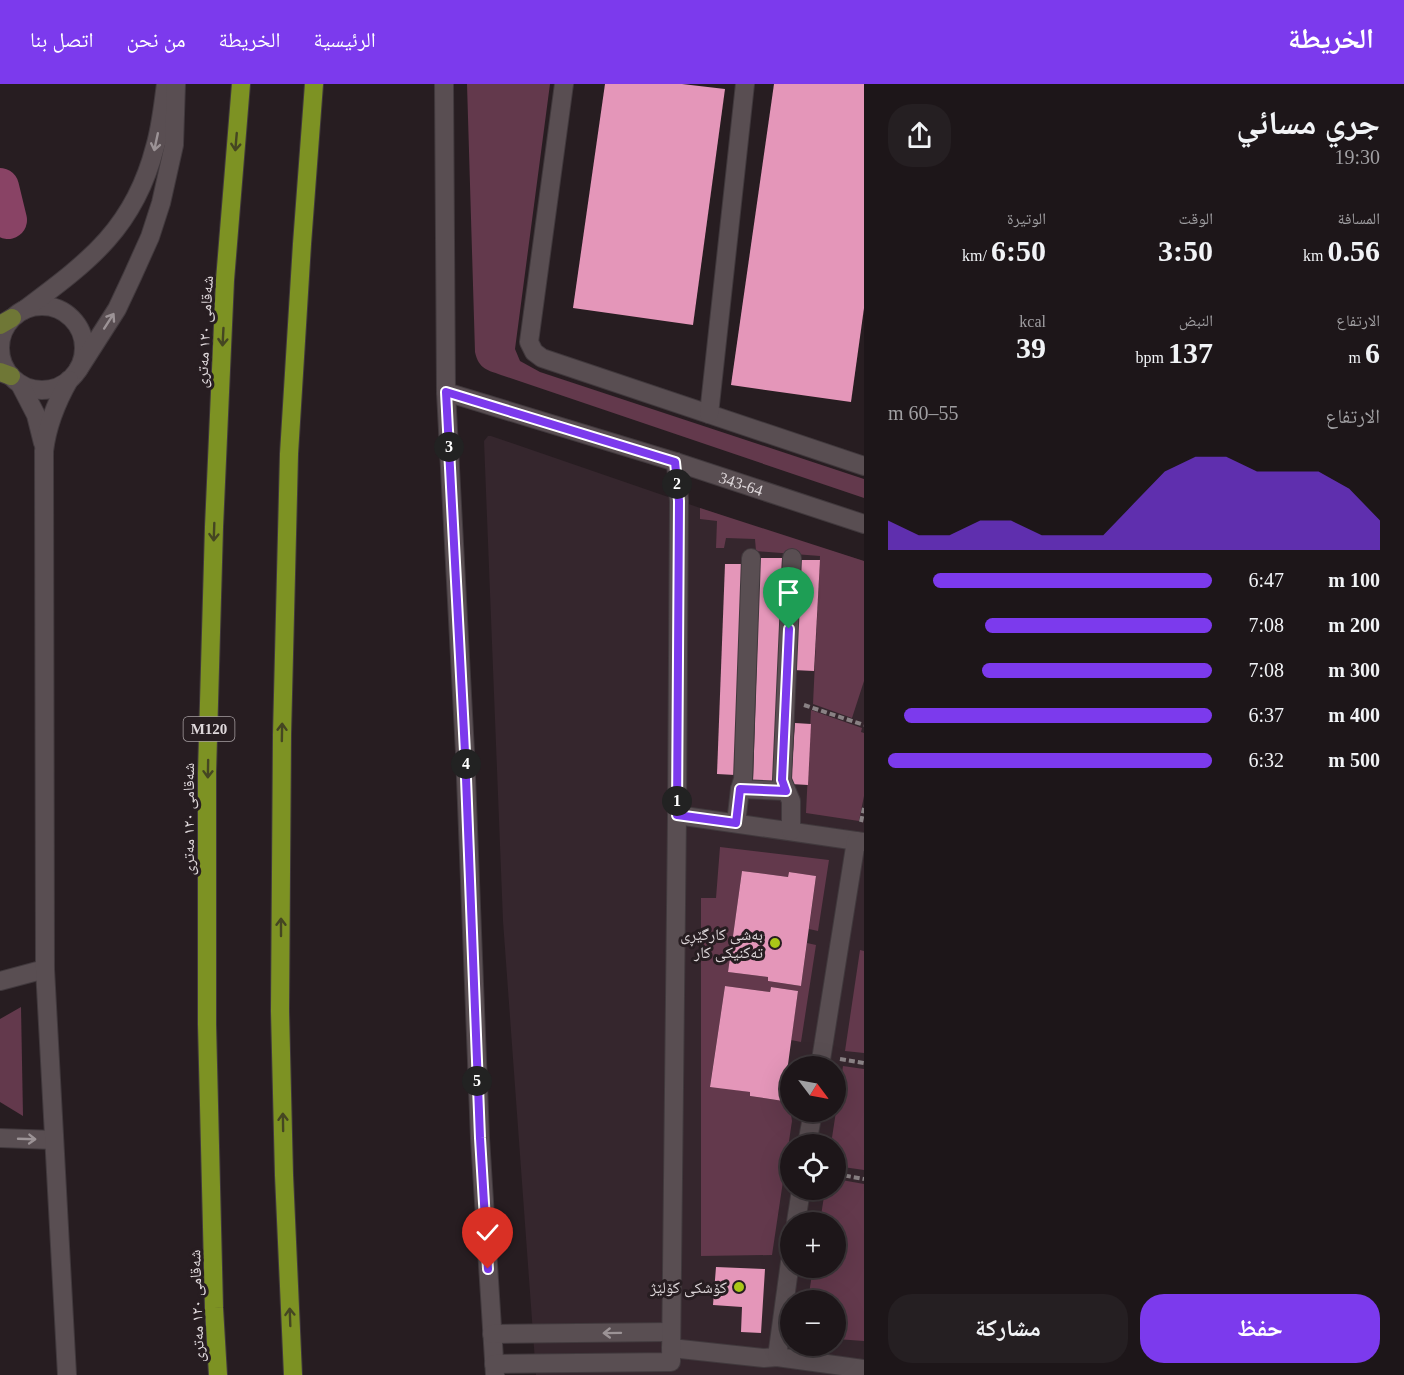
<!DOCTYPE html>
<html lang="ar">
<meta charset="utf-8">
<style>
:root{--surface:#1d1619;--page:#251f22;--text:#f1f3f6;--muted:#a09fa2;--line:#3b3538;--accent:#7c3aed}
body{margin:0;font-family:"Times New Roman","Noto Naskh Arabic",serif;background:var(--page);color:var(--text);direction:rtl;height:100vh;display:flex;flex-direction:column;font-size:22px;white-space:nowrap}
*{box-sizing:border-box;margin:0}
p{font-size:20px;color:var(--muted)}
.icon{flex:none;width:33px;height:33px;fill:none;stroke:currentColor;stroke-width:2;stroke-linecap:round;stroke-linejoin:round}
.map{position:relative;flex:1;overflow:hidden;direction:ltr}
.panel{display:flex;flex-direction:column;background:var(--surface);width:540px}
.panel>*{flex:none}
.needle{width:39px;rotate:122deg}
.controls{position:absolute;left:780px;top:972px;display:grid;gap:12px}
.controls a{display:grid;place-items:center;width:66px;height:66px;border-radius:50%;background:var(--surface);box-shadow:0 6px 24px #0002,0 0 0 2px var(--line);font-size:30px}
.pin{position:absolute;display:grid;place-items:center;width:51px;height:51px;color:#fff;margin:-62px -26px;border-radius:50% 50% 50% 0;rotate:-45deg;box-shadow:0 0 6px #0007}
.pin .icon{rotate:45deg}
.km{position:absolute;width:30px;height:30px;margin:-15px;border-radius:50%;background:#222;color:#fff;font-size:16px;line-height:30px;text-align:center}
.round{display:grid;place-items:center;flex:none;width:63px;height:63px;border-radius:24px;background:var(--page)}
.headline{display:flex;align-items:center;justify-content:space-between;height:102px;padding:0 24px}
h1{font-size:33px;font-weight:700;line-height:45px}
.metrics{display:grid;grid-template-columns:repeat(3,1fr);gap:9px;height:102px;padding:6px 24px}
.metrics div{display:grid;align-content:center}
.metrics b{font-size:30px;font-weight:700}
.metrics small{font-size:16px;font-weight:400}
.metrics p{font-size:16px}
.chart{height:168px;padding:12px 24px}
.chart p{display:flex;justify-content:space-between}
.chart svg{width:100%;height:108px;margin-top:6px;fill:var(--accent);opacity:.7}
.cta{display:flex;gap:12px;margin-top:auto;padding:12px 24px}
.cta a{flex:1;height:69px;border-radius:24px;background:var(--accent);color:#fff;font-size:24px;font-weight:700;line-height:69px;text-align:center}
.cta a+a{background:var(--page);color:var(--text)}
ul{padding:0 24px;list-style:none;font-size:20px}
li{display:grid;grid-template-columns:96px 72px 1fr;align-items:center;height:45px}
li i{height:15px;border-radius:8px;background:var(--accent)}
header{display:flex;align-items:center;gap:36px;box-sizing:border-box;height:84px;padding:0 30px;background:var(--accent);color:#fff}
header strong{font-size:28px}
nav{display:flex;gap:33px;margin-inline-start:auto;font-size:21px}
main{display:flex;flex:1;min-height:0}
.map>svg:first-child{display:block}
</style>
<header>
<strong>الخريطة</strong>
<nav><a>الرئيسية</a><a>الخريطة</a><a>من نحن</a><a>اتصل بنا</a></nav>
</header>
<main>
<section class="panel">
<div class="headline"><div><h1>جري مسائي</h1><p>19:30</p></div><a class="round"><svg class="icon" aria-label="share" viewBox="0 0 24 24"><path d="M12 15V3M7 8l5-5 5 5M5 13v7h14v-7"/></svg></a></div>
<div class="metrics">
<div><p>المسافة</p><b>0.56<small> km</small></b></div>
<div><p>الوقت</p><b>3:50</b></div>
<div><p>الوتيرة</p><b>6:50<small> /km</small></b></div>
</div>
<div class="metrics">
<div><p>الارتفاع</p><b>6<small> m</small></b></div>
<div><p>النبض</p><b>137<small> bpm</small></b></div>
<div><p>kcal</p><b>39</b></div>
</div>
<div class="chart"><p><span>الارتفاع</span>55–60 m</p>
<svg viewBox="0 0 160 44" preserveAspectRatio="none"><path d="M0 44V32L10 38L20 38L30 32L40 32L50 38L60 38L70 38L80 25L90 12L100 6L110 6L120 12L130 12L140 12L150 19L160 32V44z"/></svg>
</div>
<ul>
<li><b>100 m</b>6:47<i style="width:86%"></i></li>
<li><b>200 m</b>7:08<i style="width:70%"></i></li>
<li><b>300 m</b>7:08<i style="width:71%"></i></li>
<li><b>400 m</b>6:37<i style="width:95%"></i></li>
<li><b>500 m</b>6:32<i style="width:100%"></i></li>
</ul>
<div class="cta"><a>حفظ</a><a>مشاركة</a></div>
</section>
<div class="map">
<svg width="864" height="1291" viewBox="0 0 864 1291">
<rect width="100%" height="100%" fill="#271d21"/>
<path fill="#35262d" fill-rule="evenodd" d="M488,352H491L767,447L864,477V1291H536L503,837L484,357ZM790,982H836V1028H790ZM790,1060H836V1106H790ZM790,1138H836V1184H790ZM790,1216H836V1262H790Z"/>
<g fill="#63394c">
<path d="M467,0H550L515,265L520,277L540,288L864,395V414L504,292C488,286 479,286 475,268Z"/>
<polygon points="700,424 864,477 864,597 852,634 813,620 820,472 756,467 755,455 726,454 724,464 716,464 717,437 700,435"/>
<polygon points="811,626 862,644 861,648 864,649 864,712 859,737 806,729"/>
<polygon points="720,763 829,776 818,847 809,845 816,792 789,788 788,793 742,787 728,888 768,893 768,897 801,902 807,859 816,861 801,958 791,956 798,907 771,903 770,908 725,902 710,1002 750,1008 750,1012 783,1017 790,1024 792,1037 772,1171 701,1172 701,814 716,814"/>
<polygon points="860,866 864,867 864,969 845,967"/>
<polygon points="21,923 23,1032 0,1018 0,935"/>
<polygon points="843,982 864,985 864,1086 836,1082 836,1060 831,1060"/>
<polygon points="836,1095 864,1100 864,1257 836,1255 836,1216 808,1216 813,1184 836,1184 836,1138 820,1138 825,1106 836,1106"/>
</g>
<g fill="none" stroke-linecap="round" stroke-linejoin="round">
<polyline stroke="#894365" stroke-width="38" points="0,103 8,136"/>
</g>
<g fill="#e496b9">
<polygon points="605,0 682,0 725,5 693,241 573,224"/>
<polygon points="774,0 864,0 864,224 851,318 731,301"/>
<polygon points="760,474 782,474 775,699 753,698"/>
<polygon points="799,476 820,476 814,587 793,586"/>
<polygon points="725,480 743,480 735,691 717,690"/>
<polygon points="795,639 811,640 808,701 791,700"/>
<polygon points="742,787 788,793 789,788 816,792 801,902 768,897 768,893 728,888"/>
<polygon points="725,902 770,908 771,903 798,907 783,1017 750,1012 750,1008 710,1003"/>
<polygon points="716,1183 765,1185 761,1249 741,1248 742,1223 713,1221"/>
</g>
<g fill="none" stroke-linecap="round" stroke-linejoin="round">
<g stroke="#41393d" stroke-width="20">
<g id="minor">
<polyline points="444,0 446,308 465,668 480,1054 495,1291"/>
<polyline points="564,0 529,258 534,268 542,274 864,382"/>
<circle cx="42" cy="264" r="42"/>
<path d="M24,226C88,178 134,145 155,63C161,43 163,21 166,0"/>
<polyline points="78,286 117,225 132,193 150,153 161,119 174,61 176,0"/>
<polyline points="20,300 36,331 43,359"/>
<path id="s1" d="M446,308L676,378L864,440"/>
<polyline points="709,330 745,0"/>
<polyline points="740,705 786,707"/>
<polyline points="677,731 864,758"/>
<polyline points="736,739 740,705 743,695 751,474"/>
<polyline points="791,747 791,717 782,696 792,474"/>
<polyline points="0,897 45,885"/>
<polyline points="820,982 856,757"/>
<polyline points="0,1054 54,1056"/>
<polyline points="807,1060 813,1028"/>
<polyline points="796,1138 801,1106"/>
<polyline points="492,1250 671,1248"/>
<polyline points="671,1264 764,1274 777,1273 864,1285"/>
<polyline points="777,1273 790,1178"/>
<polyline points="494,1280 671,1278 677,731 679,417 676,378"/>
<path d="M67,1291L45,885L44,367C47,341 56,319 69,296"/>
</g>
</g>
<g stroke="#41393d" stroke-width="20">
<g id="major">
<polyline points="0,241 12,234"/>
<polyline points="0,288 11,292"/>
</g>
</g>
<g stroke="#41393d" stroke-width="20">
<g id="highway">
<polyline points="218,1291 214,1224 207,940 207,689 214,443 225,196 241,0"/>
<polyline points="293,1291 284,1091 280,927 282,651 289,370 302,160 314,0"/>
</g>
</g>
<g stroke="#898184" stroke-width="4" stroke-dasharray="6 3" stroke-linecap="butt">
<polyline points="804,621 864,641"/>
<polyline points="861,738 864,724"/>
<polyline points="840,975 864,979"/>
<polyline points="836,1090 864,1095"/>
</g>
<use href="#minor" stroke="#594e52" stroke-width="18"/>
<use href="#major" stroke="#6f7736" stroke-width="18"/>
<use href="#highway" stroke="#7d9223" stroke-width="18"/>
</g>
<defs><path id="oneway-shaft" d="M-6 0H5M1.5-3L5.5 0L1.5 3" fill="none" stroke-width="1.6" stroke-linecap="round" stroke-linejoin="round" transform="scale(1.5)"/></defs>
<g stroke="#9c9396">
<use href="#oneway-shaft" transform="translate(156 58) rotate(102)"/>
<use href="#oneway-shaft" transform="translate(109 237) rotate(-57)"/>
<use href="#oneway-shaft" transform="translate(27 1055) rotate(2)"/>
<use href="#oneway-shaft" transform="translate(612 1249) rotate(179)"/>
</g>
<g stroke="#454622">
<use href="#oneway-shaft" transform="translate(236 58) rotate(95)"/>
<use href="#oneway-shaft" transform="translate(223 253) rotate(93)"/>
<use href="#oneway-shaft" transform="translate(214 448) rotate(92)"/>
<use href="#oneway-shaft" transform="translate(282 648) rotate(-89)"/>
<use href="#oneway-shaft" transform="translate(208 685) rotate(91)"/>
<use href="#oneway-shaft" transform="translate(281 843) rotate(-90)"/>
<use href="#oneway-shaft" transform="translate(283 1038) rotate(-91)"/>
<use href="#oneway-shaft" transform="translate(290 1233) rotate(-92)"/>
</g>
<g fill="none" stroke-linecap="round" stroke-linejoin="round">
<g stroke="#fff" stroke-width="12">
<polyline id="route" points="488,1185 480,1054 465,668 446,308 675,378 679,417 677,731 736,739 740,705 786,707 782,696 789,545"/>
</g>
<use href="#route" stroke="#7c3aed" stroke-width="8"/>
</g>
<g fill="#aac718" stroke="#271d21" stroke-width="2">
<circle cx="775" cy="859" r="6"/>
<circle cx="739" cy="1203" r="6"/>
</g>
<g text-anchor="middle" stroke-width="6" stroke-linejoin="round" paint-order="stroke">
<rect fill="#271d21" stroke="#a8a0a3" stroke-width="1.5" x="183.5" y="633" width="51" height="24" rx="4.5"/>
<g font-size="15" font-weight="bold" fill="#dfd8db">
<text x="209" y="650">M120</text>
</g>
<g font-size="16" fill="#dfd8db" stroke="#271d21">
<text transform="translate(204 248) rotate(-87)" y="6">شەقامی ١٢٠ مەتری</text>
<text dy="6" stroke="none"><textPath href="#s1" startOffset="309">343-64</textPath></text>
<text transform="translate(188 735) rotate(-90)" y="6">شەقامی ١٢٠ مەتری</text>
<text transform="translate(196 1222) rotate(-92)" y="6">شەقامی ١٢٠ مەتری</text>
</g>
<g font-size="16" fill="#dfd8db" stroke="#271d21" text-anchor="end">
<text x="763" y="856">بەشی کارگێڕی<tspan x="763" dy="18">تەکنیکی کار</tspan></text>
<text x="727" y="1209">کۆشکی کۆلێژ</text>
</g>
</g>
</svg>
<div class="controls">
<a><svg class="needle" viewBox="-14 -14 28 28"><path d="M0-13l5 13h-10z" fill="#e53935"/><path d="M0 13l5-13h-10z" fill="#a09fa2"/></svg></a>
<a><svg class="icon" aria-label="locate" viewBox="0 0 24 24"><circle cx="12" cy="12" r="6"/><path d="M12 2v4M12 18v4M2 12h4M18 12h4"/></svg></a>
<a>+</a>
<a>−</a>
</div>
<div class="pin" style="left:789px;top:545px;background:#1e9e55"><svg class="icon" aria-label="arrive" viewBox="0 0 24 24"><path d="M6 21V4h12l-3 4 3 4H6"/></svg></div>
<div class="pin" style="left:488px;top:1185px;background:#d93025"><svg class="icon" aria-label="check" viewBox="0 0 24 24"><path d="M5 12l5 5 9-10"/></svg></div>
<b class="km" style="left:677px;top:717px">1</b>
<b class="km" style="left:677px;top:400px">2</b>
<b class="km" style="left:449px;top:363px">3</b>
<b class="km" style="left:466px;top:680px">4</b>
<b class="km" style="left:477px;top:997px">5</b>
</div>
</main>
